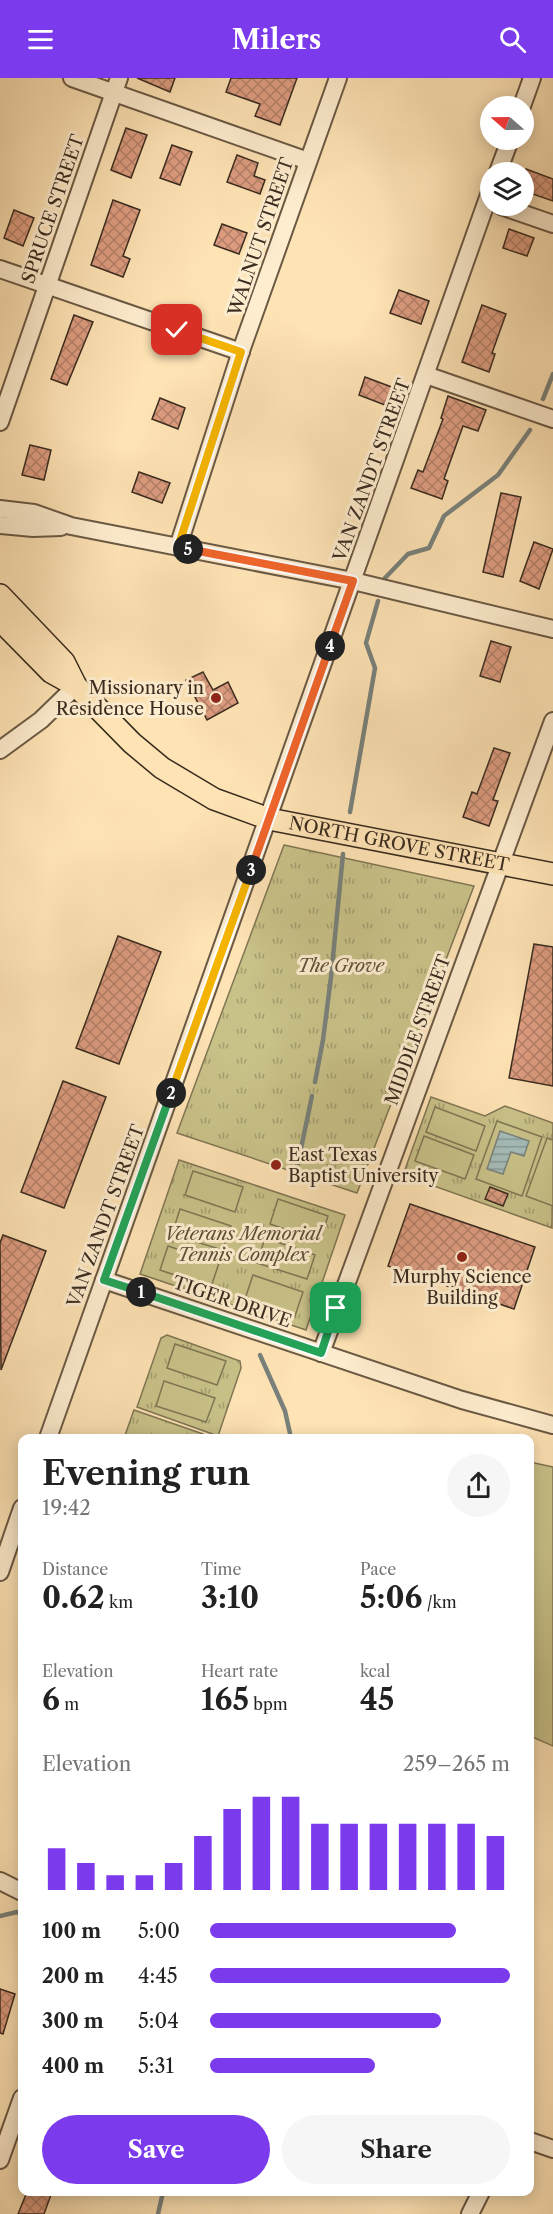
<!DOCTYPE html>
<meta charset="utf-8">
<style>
:root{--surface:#fff;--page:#f6f6f6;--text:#222;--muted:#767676;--accent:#7c3aed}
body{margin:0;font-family:"Libre Caslon Text",serif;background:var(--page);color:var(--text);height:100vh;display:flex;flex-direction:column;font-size:22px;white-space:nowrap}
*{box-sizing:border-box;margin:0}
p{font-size:20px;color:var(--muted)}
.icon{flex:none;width:33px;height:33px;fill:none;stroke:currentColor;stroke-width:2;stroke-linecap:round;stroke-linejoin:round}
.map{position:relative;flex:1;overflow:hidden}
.side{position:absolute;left:18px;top:1356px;width:516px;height:762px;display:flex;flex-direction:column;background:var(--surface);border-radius:12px;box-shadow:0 3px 15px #0003}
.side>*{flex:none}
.needle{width:39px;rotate:290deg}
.buttons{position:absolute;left:480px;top:18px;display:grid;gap:12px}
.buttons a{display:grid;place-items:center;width:54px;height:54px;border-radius:50%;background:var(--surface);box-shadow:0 3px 15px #0003;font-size:30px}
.pin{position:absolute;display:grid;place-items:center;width:51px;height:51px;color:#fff;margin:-26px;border-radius:12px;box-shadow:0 3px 9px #0006}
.km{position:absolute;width:30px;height:30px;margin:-15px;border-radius:50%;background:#222;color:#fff;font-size:16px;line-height:30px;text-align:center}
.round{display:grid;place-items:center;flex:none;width:63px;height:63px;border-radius:32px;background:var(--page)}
.overview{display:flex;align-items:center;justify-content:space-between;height:102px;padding:0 24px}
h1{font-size:33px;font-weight:700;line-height:45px}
.figures{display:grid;grid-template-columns:repeat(3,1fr);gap:9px;height:102px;padding:6px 24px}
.figures div{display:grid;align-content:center}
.figures b{font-size:30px;font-weight:700}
.figures small{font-size:16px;font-weight:400}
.figures p{font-size:16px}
.chart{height:168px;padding:12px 24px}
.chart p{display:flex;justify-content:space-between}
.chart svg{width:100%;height:108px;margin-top:6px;stroke:var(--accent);stroke-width:6}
.cta{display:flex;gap:12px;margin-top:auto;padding:12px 24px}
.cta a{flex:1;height:69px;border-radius:36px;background:var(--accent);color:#fff;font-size:24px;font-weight:700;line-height:69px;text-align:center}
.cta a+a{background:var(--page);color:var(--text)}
ul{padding:0 24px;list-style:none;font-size:20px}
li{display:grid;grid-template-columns:96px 72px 1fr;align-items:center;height:45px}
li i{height:15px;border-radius:8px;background:var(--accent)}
header{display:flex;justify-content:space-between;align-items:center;height:78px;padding:0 24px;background:var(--accent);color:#fff;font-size:27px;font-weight:700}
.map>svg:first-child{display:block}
</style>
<header><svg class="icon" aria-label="menu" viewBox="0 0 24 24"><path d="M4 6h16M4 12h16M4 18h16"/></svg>Milers<svg class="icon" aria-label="search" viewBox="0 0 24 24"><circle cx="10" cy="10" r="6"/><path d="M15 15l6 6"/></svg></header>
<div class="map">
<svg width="553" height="2136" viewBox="0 0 553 2136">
<defs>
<pattern id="park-tufts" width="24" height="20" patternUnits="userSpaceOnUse" patternTransform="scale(1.5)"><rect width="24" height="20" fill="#c8c188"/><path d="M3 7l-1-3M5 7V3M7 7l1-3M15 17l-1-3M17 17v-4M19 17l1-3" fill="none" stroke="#a39d6f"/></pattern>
<pattern id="water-rules" width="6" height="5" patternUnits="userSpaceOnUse" patternTransform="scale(1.5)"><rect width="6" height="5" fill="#a4bbb8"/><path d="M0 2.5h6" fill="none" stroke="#879895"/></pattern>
<pattern id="building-cross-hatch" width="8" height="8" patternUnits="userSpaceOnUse" patternTransform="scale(1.5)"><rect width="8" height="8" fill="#dd9c80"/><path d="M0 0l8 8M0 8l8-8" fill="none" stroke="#b47f68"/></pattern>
</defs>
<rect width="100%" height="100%" fill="#fee3b5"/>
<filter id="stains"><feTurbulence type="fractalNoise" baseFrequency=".00333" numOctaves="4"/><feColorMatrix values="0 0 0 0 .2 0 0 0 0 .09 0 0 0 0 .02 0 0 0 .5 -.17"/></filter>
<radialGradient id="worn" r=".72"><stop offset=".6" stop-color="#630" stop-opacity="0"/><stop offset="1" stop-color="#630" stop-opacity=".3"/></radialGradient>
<g fill="url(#park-tufts)" stroke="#807654" stroke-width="1.5">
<polygon points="284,767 474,808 357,1115 177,1055"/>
<polygon points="431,1019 485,1038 505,1028 553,1045 552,1150 403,1097"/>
<polygon points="179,1082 345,1137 306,1252 140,1196"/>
<polygon points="167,1257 240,1283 241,1290 218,1358 137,1329 161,1260"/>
<polygon points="134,1332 203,1356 201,1360 124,1360"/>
</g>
<g fill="#c8c188" stroke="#807654" stroke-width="1.5">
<polygon points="435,1029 485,1048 476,1073 426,1054"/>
<polygon points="497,1043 542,1059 522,1118 476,1101"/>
<polygon points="424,1058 474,1077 465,1101 415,1083"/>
<polygon points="547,1060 553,1062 553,1128 526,1118"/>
<polygon points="193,1093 243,1109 235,1134 185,1117"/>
<polygon points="278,1121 328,1138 320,1163 270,1146"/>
<polygon points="180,1131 231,1148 222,1172 172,1156"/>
<polygon points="265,1160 315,1177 307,1201 257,1185"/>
<polygon points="168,1168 219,1185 211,1209 160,1192"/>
<polygon points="253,1197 303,1214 295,1238 245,1221"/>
<polygon points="175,1266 226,1283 217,1307 167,1290"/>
<polygon points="164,1303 215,1320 206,1344 156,1328"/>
<polygon points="530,1384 553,1389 553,1668 530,1658"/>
</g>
<polygon fill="url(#water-rules)" stroke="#79817b" stroke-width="1.5" points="500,1053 529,1063 524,1078 511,1074 503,1096 487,1091"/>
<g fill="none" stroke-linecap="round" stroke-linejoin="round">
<g stroke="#79817b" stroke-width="4.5">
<polyline points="543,321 553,296"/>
<polyline points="385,500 408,476 429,470 444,438 498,397 530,352"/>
<polyline points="350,734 375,590 366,565 378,523"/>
<polyline points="315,1004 323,962 331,899 343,776"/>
<polyline points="298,1085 312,1018"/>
<polyline points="260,1277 285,1333 291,1360"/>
<polyline points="0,1838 17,1834 22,1837"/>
<polyline points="158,2136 163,2114"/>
</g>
</g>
<g fill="url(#building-cross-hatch)" stroke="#392b1f" stroke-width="1.5">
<polygon points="137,0 175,0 170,14"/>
<polygon points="231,0 297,0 280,47 255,38 260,26 226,14"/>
<polygon points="126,50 147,57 131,100 111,92"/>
<polygon points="172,67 192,74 180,107 160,100"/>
<polygon points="237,77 258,85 254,98 265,102 260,116 227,104"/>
<polygon points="526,91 553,101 553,123 524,113 524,98"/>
<polygon points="113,122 140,132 123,178 130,181 123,199 91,187"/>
<polygon points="14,132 34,140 23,168 4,160"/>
<polygon points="222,146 247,155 239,176 214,167"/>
<polygon points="509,151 534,160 527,178 503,170"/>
<polygon points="399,212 429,223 421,246 390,235"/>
<polygon points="482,227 506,236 492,275 495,276 489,294 462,284"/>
<polygon points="74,237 93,244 67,307 51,301"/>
<polygon points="365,299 405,314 398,332 359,317"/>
<polygon points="448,318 486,332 478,353 463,348 444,401 448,403 442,421 411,410 418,392 423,394 443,341 441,340"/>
<polygon points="160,320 185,330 178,351 152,341"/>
<polygon points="30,367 51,372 44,402 22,397"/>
<polygon points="139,394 170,405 162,425 132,414"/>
<polygon points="501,415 521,419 503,499 483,494"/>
<polygon points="534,464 553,471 539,511 520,503"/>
<polygon points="491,563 511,569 500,604 480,598"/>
<polygon points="203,594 213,612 228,604 238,625 207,642 186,602"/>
<polygon points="494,670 510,675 493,722 498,723 489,748 463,739 472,714 477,716"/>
<polygon points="118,858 161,874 119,986 76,970"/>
<polygon points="534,866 553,869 553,1008 509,1000"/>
<polygon points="63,1003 106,1019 64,1130 21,1114"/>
<polygon points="490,1109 508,1116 503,1128 485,1121"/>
<polygon points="410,1126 535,1169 514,1231 447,1208 448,1204 425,1196 423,1200 388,1188"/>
<polygon points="3,1157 46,1173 1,1292 0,1165"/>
<polygon points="0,1911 15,1916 3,1956 0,1955"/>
<polygon points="27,2114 52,2114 44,2136 18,2136"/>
</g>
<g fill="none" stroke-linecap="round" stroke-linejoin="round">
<g stroke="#6a5944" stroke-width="20">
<g id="minor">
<polyline points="72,0 308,83"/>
<polyline points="522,28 532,0"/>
<polyline points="498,94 510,62"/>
<polyline points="501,128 553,146"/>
<polyline points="0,191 241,274"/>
<polyline points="426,297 553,341"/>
<polyline points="0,344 119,0"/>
<polyline points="0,431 34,435 71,448 353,503 553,551"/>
<polyline points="0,447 33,450 61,449"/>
<polyline points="178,469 242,270 338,0"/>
<polyline points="0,672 41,642 76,608"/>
<polyline points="104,1202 462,1322 553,1347"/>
<polyline points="321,1275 553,643"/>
<polyline points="48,1360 490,114"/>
<polyline points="0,1494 22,1430"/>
<polyline points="0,1803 22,1814"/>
<polyline points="530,2063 553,2071"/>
<polyline points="0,2082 22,2020"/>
<polyline points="470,2136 481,2114"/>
</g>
</g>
<g stroke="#392b1f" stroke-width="24">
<g id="major">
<path id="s1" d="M0,517L64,584L76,608L132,665L162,690L214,721L269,741L553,796"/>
<polyline points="0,542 51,594 76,608"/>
</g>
</g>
<use href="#minor" stroke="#feedcf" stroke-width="16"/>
<use href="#major" stroke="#fee3b5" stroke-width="21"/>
</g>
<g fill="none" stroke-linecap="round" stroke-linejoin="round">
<g stroke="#fff" stroke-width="12">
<polyline id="split-1" points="141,1214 321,1275 336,1230"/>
</g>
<g stroke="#fff" stroke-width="12">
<polyline id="split-2" points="141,1214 104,1202 171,1015"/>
</g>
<g stroke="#fff" stroke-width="12">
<polyline id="split-3" points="171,1015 251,792"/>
</g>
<g stroke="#fff" stroke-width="12">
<polyline id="split-4" points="251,792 330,568"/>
</g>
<g stroke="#fff" stroke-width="12">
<polyline id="split-5" points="188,471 353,503 330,568"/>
</g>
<g stroke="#fff" stroke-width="12">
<polyline id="split-6" points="177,252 241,274 178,469 188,471"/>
</g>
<use href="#split-1" stroke="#22a559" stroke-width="8"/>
<use href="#split-2" stroke="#22a559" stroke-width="8"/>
<use href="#split-3" stroke="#f5b400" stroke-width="8"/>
<use href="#split-4" stroke="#f0652b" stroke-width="8"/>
<use href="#split-5" stroke="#f0652b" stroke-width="8"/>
<use href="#split-6" stroke="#f5b400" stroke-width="8"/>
</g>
<g fill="#8f2418" stroke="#feedcf" stroke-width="2">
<circle cx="216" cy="620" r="6"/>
<circle cx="276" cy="1087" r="6"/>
<circle cx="462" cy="1179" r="6"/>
</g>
<g text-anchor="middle" stroke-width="6" stroke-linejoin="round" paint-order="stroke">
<g font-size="18" fill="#392b1f" stroke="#feedcf">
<text transform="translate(53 131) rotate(-71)" y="6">SPRUCE STREET</text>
<text transform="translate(261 159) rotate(-71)" y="6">WALNUT STREET</text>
<text transform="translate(372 392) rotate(-70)" y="6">VAN ZANDT STREET</text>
<text dy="6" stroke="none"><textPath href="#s1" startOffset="490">NORTH GROVE STREET</textPath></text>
<text transform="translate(418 952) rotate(-70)" y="6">MIDDLE STREET</text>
<text transform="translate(106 1138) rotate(-70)" y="6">VAN ZANDT STREET</text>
<text transform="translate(232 1224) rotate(19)" y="6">TIGER DRIVE</text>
</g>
<g font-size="18" fill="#392b1f" stroke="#feedcf" text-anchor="end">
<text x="204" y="616">Missionary in<tspan x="204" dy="21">Residence House</tspan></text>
<text x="288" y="1083" text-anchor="start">East Texas<tspan x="288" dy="21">Baptist University</tspan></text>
<text x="462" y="1205" text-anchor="middle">Murphy Science<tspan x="462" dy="21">Building</tspan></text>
</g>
<g font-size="18" font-style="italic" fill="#5d5039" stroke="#feedcf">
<text x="341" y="894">The Grove</text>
<text x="243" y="1162">Veterans Memorial<tspan x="243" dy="21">Tennis Complex</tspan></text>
</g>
</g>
<rect width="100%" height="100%" filter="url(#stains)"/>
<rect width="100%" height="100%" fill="url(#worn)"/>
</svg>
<div class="buttons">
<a><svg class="needle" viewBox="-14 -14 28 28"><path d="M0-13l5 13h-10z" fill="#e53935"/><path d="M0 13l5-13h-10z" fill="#767676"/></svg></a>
<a><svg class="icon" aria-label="layers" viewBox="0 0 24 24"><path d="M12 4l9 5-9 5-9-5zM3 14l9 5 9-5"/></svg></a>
</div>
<div class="pin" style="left:336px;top:1230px;background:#1e9e55"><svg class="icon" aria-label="arrive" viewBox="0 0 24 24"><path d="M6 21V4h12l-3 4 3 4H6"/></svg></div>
<div class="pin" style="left:177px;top:252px;background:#d93025"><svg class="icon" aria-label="check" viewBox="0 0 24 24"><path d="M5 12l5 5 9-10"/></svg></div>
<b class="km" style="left:141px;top:1214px">1</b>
<b class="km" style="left:171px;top:1015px">2</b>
<b class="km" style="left:251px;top:792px">3</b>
<b class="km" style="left:330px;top:568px">4</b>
<b class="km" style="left:188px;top:471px">5</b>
<section class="side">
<div class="overview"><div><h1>Evening run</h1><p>19:42</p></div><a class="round"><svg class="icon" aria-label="share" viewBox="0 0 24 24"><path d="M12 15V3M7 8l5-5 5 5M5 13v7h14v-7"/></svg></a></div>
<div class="figures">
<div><p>Distance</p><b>0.62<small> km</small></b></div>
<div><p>Time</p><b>3:10</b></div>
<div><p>Pace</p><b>5:06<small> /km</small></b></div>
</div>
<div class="figures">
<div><p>Elevation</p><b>6<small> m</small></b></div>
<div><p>Heart rate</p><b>165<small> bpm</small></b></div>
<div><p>kcal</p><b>45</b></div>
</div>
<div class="chart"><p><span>Elevation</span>259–265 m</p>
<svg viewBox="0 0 160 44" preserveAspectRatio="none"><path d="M5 44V27M15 44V33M25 44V38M35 44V38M45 44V33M55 44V22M65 44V11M75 44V6M85 44V6M95 44V17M105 44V17M115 44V17M125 44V17M135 44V17M145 44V17M155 44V22"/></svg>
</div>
<ul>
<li><b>100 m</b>5:00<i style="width:82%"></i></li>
<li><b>200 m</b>4:45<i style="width:100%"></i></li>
<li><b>300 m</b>5:04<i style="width:77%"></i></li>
<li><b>400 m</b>5:31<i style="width:55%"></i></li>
</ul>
<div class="cta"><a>Save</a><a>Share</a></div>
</section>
</div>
